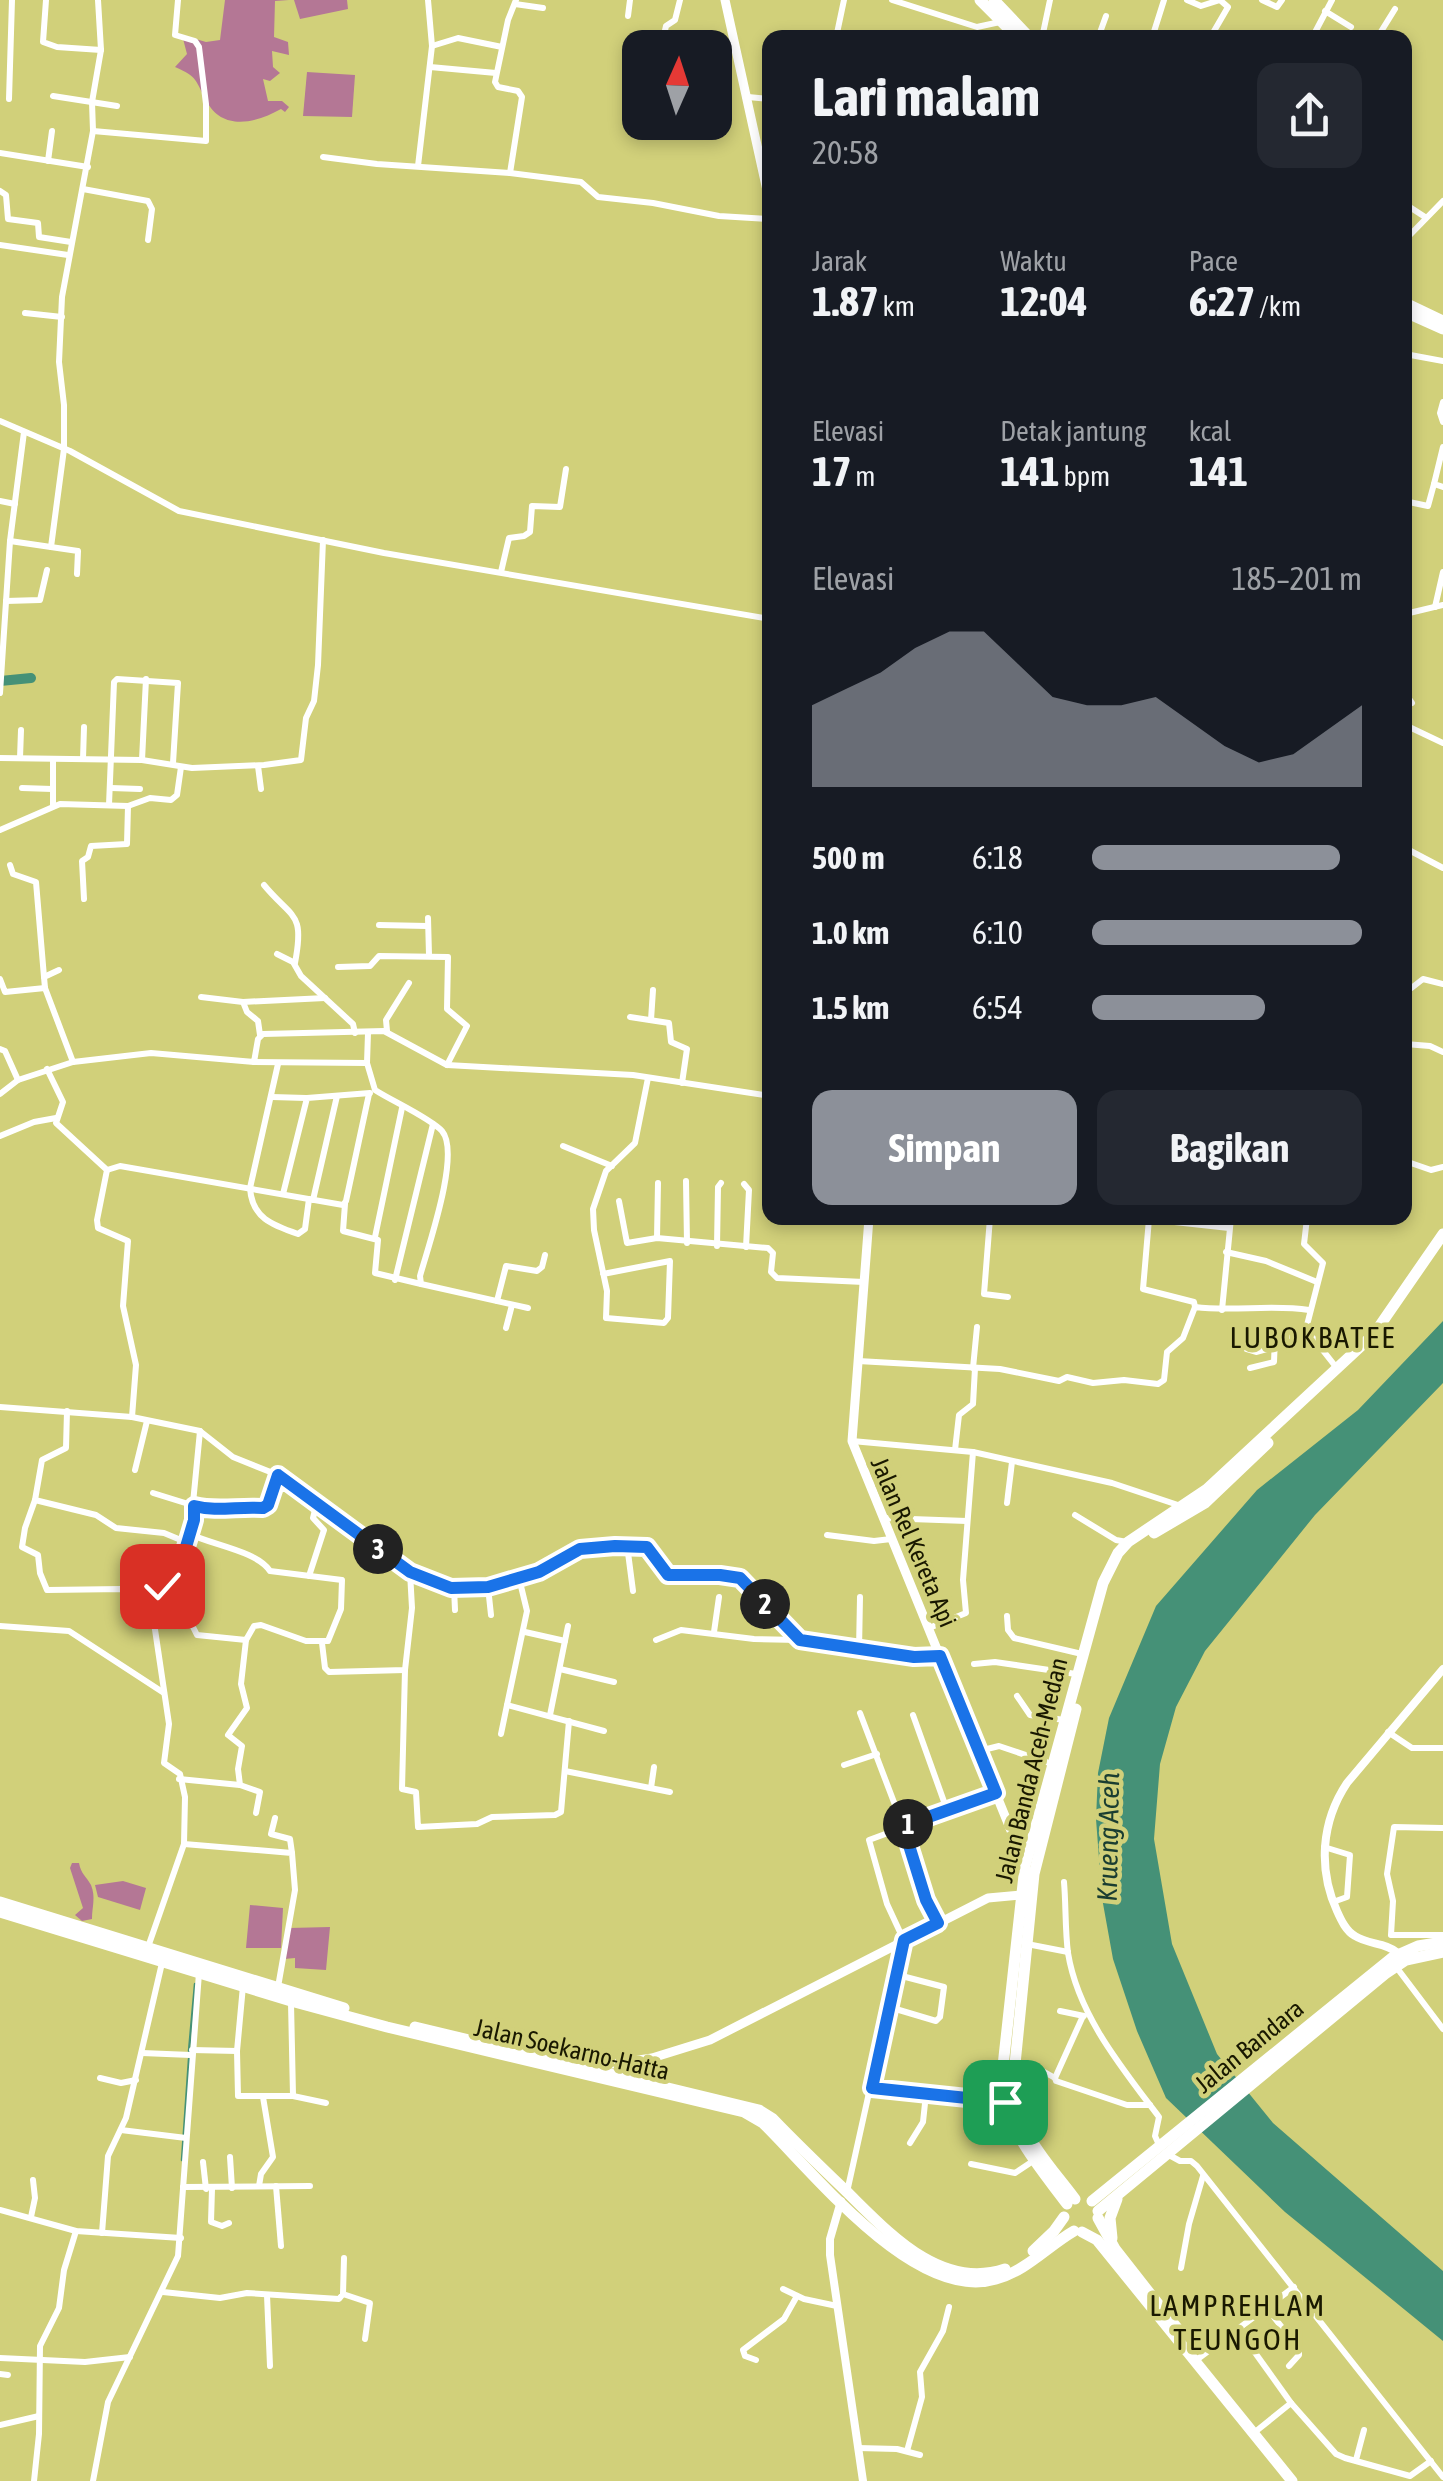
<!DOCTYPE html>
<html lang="id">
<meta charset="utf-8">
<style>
:root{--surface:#171b24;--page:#242831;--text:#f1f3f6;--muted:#9ea1a6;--accent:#8c9099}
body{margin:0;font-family:"Asap Condensed",sans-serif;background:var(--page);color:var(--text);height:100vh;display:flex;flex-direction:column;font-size:38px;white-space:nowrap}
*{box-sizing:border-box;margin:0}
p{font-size:32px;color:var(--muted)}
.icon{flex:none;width:55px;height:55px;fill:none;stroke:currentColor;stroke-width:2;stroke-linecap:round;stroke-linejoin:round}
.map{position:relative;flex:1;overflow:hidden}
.drawer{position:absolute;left:762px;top:30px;width:650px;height:1195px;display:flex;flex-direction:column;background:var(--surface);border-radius:20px;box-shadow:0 5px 15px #0003}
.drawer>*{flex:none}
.needle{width:65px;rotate:3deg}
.buttons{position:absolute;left:622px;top:30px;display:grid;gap:20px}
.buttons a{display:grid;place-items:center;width:110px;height:110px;border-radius:20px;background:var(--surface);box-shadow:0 5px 15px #0003;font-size:50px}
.pin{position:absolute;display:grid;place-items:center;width:85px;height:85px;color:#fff;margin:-42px;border-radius:20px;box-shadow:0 5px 15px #0006}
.km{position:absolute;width:50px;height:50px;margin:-25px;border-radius:50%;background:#222;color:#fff;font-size:28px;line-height:50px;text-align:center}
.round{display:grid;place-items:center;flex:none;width:105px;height:105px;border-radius:20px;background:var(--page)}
.head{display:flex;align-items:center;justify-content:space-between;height:170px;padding:0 50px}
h1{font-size:55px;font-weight:700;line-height:75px}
.metrics{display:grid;grid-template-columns:repeat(3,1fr);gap:15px;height:170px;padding:10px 50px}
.metrics div{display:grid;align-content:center}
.metrics b{font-size:42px;font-weight:700}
.metrics small{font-size:28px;font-weight:400}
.metrics p{font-size:28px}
.chart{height:280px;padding:20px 50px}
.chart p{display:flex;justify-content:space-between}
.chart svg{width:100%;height:180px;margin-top:10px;fill:var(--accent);opacity:.7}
.cta{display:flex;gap:20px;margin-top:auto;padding:20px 50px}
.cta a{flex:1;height:115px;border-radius:20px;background:var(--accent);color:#fff;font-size:40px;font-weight:700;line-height:115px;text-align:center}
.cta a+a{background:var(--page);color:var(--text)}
ul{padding:0 50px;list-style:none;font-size:32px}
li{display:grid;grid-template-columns:160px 120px 1fr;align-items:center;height:75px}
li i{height:25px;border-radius:12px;background:var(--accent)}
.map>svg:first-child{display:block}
</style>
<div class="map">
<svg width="1443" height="2481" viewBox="0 0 1443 2481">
<rect width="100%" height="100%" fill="#d1d07a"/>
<g fill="#b47795">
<path d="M225,0H289L275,1L274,37L288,42L289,55L272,51L273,67L280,73L270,81L263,79L268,101H282L289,107L285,112L281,109C256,123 222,132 206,100C195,80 198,77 175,67L187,54L182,35L206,42L220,40Z"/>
<polygon points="294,0 347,0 348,9 300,19"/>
<polygon points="307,72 355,75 352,117 303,116"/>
<path d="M72,1863H79C81,1874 86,1876 91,1885C96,1897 92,1907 92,1919L82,1921L75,1915L83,1908L70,1868Z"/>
<polygon points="123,1881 146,1888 140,1910 98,1897 95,1885"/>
<polygon points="250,1905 283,1908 281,1948 246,1948"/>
<polygon points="330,1927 326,1970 295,1968 295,1958 284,1959 289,1928"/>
</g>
<polygon fill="#459177" points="1443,1321 1443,1383 1315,1515 1205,1651 1176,1707 1160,1764 1154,1839 1172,1944 1217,2054 1273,2123 1443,2271 1443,2341 1285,2212 1166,2098 1137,2031 1113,1959 1102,1898 1096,1819 1098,1773 1109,1718 1156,1606 1257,1490 1358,1410"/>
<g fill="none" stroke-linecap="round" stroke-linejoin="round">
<g stroke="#459177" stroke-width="2.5">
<polyline points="189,2051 195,1984"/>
<polyline points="182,2160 189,2059"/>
</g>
<polyline stroke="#459177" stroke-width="10" points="0,681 31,678"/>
<g stroke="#fff" stroke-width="6">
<polyline points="46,0 43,42 57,47 101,50"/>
<polyline points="428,0 432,46"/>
<polyline points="892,0 977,27 1000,22"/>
<polyline points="1187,0 1201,6 1220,0"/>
<polyline points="1262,0 1277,7 1282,0"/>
<polyline points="515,4 543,8"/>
<polyline points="1325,11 1351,27"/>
<polyline points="628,16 630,0"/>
<polyline points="836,38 844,0"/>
<polyline points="1042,38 1050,0"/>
<polyline points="1098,38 1106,16"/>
<polyline points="1152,38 1164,0"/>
<polyline points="1210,38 1228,7 1220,0"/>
<polyline points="1312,38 1332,0"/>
<polyline points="1377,38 1395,9"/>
<polyline points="661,48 666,26 675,20 680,0"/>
<polyline points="430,67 496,73"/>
<polyline points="53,96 117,106"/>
<polyline points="748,97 770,99"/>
<polyline points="9,99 12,0"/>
<polyline points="93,131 206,141 206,104 199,47 195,41 175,35 178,0"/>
<polyline points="0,153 88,167"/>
<polyline points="323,157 377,164 510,173 581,182 598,197 653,203 719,216 770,219"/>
<polyline points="48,161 52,131"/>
<polyline points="418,166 432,46 458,38 502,47"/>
<polyline points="510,173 522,97 518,91 498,87 495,82 508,20 516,0"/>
<polyline points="83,189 148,201 152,209 148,240"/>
<polyline points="0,191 6,195 8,219 38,223 39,237 71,242"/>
<polyline points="1405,204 1425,217"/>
<polyline points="1405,240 1443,201"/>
<polyline points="0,245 68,255"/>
<polyline points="25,313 62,317"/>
<polyline points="1405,354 1443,361"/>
<polyline points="1443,402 1440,413 1443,422"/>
<polyline points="0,421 70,451 179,511 384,553 770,619"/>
<polyline points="1443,447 1434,484 1443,487"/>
<polyline points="0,501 15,504"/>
<polyline points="1409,502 1428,506 1434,484"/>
<polyline points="10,541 78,551 77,574"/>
<polyline points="51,547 64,449 64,405 59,362 62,297 93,131 92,102 101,50 98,0"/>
<polyline points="501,572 509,538 524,536 530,532 532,506 560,507 566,469"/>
<polyline points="6,601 40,600 47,570"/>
<polyline points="1435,607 1443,572"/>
<polyline points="1405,614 1443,605"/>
<polyline points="0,693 10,541 24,432"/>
<polyline points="1405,693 1412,703"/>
<polyline points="1405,725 1443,743"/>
<polyline points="0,758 142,760 192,768 264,765 301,760 306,718 314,701 318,665 323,540"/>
<polyline points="20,758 21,730"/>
<polyline points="53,759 53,805"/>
<polyline points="83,759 84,727"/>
<polyline points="142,760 146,679"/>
<polyline points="258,766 261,789"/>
<polyline points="22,788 52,789"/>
<polyline points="111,788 140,789"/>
<polyline points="109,805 114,682 117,679 178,683 173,763"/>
<polyline points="0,830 60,804 128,806 150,798 171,800 177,795 181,767"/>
<polyline points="1405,848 1443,868"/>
<polyline points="10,865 13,874 36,882 44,977"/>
<path d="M264,885C292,919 305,911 295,963"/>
<polyline points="84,899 82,861 88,857 91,846 127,844 128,806"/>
<polyline points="428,918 429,955"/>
<polyline points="379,925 427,926"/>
<polyline points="277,954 293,962 301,976 353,1024 355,1033"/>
<polyline points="338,967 370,966 379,956 448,957 447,1009 467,1026 447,1065"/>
<polyline points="59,970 44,977 45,988 73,1062"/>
<polyline points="0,979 5,992 45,988"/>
<polyline points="1405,993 1423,979 1443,984"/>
<polyline points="201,997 243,1002 247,1012 258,1021 260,1035"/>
<polyline points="243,1002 325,998"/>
<polyline points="630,1017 669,1023 671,1042 687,1049 682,1083"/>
<polyline points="651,1020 653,990"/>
<polyline points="387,1031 386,1020 409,983"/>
<path d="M368,1033L367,1063L375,1090C392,1101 430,1118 442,1131C461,1153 428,1247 420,1276L421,1284L528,1308"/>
<polyline points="1405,1044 1430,1046 1443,1052"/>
<polyline points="0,1049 5,1051 18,1080 73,1062 151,1053 254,1062 258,1039 263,1034 384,1031 447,1065 633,1075 770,1096"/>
<polyline points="254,1062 367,1063"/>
<path d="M278,1064L250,1188C252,1218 272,1225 298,1234L305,1229L309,1199"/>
<polyline points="47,1069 63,1102 56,1123 107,1170 97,1220 98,1228 128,1241 123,1306 136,1365 132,1417"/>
<polyline points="0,1094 18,1080"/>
<polyline points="272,1097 306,1098"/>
<polyline points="0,1136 34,1122 56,1118"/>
<polyline points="563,1146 612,1166"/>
<polyline points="1405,1161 1431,1170 1443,1167"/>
<polyline points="107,1170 120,1166 343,1205 346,1201 369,1094"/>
<polyline points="686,1181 687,1243"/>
<polyline points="744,1184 749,1190 746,1247"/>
<polyline points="283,1194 307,1098 370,1093"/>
<polyline points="313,1200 337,1096"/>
<polyline points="619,1201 627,1243 657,1238 768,1248 773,1253 771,1272 777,1278 864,1282"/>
<polyline points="345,1204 343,1231 378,1240 375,1273 421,1284"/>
<polyline points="949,1218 990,1222"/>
<polyline points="990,1218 984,1294 1008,1297"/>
<polyline points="1138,1218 1229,1228"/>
<polyline points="1307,1218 1304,1244 1323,1263 1306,1329 1336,1367"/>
<polyline points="1149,1219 1143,1289 1194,1302 1195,1307"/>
<polyline points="375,1237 402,1108"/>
<polyline points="657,1238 658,1183"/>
<polyline points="717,1246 718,1187 721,1183"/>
<polyline points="1226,1252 1266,1261 1317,1282"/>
<polyline points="603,1274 670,1261 668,1318 664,1323 606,1318 607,1291 594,1230 593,1209 606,1171 635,1143 648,1078"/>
<polyline points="395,1280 433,1124"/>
<polyline points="497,1301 506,1266 537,1271 542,1267 545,1255"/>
<polyline points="1222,1310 1231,1218"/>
<polyline points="506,1328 512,1305"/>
<polyline points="1246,1349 1256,1352 1274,1347"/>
<path d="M858,1361L1000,1369L1059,1381L1067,1377L1093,1383L1124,1380L1158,1384L1164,1380L1167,1352L1183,1338L1195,1307C1233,1312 1271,1304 1309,1310"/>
<polyline points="973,1368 977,1327"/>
<polyline points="1250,1368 1274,1362 1275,1337 1290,1336 1306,1329"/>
<polyline points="0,1407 132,1417 200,1431 233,1457 278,1475 410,1572 451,1588 488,1587 539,1572 579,1549 615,1546 647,1547 668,1575 703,1574 739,1579 800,1640 913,1657 940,1657"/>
<polyline points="67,1411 66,1448 42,1460 35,1500 96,1515 116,1528 164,1533 188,1543"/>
<polyline points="852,1441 973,1452 1112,1483 1181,1506"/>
<polyline points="955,1450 959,1415 973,1404 975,1368"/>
<polyline points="135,1470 147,1421"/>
<polyline points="153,1493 211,1511 237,1506 263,1508 271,1497 278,1475"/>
<polyline points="35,1500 25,1528 22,1547 38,1555 40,1573 47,1590 122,1589 158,1598"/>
<polyline points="1007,1503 1012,1462"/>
<polyline points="1075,1515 1116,1540 1127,1542"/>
<polyline points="883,1518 967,1521"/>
<polyline points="827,1535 874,1541 891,1539"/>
<polyline points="627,1545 633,1591"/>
<polyline points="309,1576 324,1530 313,1518 317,1502"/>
<polyline points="519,1578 527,1611 507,1705 604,1731"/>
<polyline points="488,1587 491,1615"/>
<polyline points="454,1588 455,1610"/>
<path d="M153,1616L189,1619L197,1635L246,1640L254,1626L261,1625L306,1641H328L341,1609L342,1580L270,1571C257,1551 212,1545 190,1534"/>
<polyline points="1007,1616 1008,1630 1014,1638 1082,1654"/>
<polyline points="0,1626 69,1631 164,1693"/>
<polyline points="929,1628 966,1613 963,1580 973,1452"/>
<polyline points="525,1632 565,1641"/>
<polyline points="714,1632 719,1597"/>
<polyline points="246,1640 241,1684 247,1708 228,1735 242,1746 238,1769 240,1785 260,1792 256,1813"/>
<polyline points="656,1640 681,1630 754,1639 799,1640"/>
<polyline points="322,1643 325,1668 329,1672 405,1670 412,1608 410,1572"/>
<polyline points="859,1650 860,1597"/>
<polyline points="974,1664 995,1662 1076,1674"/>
<polyline points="560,1669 614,1682"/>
<polyline points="405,1670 402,1789 416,1792 418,1827 477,1824 492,1817 555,1815 561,1812 569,1721"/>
<polyline points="1017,1696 1030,1715 1064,1720"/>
<polyline points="860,1713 903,1826 926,1900 938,1923"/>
<polyline points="550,1715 568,1626"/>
<polyline points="913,1715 947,1810"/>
<polyline points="1388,1732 1412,1748 1443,1748"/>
<polyline points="501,1734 507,1705"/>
<polyline points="979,1751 999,1746 1052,1764"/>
<polyline points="844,1765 877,1754"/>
<polyline points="565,1771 670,1792"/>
<polyline points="179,1779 240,1785"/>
<polyline points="651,1788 654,1767"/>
<polyline points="275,1818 271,1834 290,1839 292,1853"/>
<polyline points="1442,1828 1394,1827 1387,1874 1393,1901 1391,1935 1443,1935"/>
<polyline points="184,1844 292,1853 295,1890 278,1987"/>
<polyline points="1324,1847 1350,1855 1347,1897 1333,1902"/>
<path d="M1064,1882C1066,1905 1065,1930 1068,1953C1078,2015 1122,2068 1159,2117L1155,2136L1160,2147"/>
<polyline points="1027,1944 1068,1952"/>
<polyline points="148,1947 184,1844 185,1797 180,1774 164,1763 169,1724 153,1616 162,1586 183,1557 190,1534 200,1431"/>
<polyline points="1397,1968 1443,2029"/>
<polyline points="291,2003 293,2095"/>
<polyline points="889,2007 936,2021 940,2017 944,1987 898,1975"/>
<polyline points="1060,2011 1084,2016"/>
<polyline points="1083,2016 1055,2078 1056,2081 1127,2105 1150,2105"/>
<polyline points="192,2050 237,2051 243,1986"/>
<polyline points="237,2051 238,2096 293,2096 326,2103"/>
<polyline points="142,2053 191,2055"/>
<polyline points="1016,2066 1039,2069 1055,2078"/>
<polyline points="100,2078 121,2083 136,2080"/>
<polyline points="872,2088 1005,2102"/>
<polyline points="121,2130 186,2138"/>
<polyline points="910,2143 923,2122 926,2094"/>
<polyline points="1169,2155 1180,2161 1191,2161 1197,2166 1443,2477"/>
<polyline points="230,2157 232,2188"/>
<polyline points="203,2162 206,2189"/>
<polyline points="971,2164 1015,2173 1033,2161"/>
<polyline points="259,2186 261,2174 273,2157 263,2097"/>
<polyline points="276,2186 281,2246"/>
<polyline points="183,2187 310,2186"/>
<polyline points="212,2189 211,2222 222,2226 229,2223"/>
<polyline points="847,2192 884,2025 906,1945 887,1904 869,1840 996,1793"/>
<polyline points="0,2210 76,2231 181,2238"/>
<polyline points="31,2217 35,2198 33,2180"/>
<polyline points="102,2233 108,2156 126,2118 162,1963"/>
<polyline points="1181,2268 1189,2224 1203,2176"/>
<polyline points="783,2289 804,2299 837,2306"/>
<polyline points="163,2292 220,2298 247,2293 339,2299 343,2294 344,2258"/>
<polyline points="343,2294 370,2303 365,2339"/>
<polyline points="267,2295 270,2366"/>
<polyline points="1266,2307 1299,2349 1299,2355 1289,2366"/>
<polyline points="1238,2329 1291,2403"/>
<polyline points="0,2358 85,2362 130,2357"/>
<polyline points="1199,2358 1294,2287"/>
<polyline points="756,2360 745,2356 743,2350 784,2319 797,2296"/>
<polyline points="0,2374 8,2375"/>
<polyline points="0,2425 39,2416"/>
<polyline points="1255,2432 1291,2403 1336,2454 1345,2458 1410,2476 1431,2461"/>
<polyline points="858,2448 897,2449 920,2455"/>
<polyline points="907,2451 922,2397 920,2372 943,2331 949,2307"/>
<polyline points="1356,2460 1364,2430"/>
<polyline points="34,2481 39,2434 40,2346 59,2308 64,2270 76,2231"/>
<polyline points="93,2481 108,2402 178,2256 199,1973"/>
</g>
<g stroke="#fff" stroke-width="8">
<path d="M1398,1953C1385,1942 1369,1945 1355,1936C1346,1931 1341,1920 1337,1911C1318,1869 1321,1822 1347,1783L1443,1669"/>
<polyline points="841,2201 830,2239 830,2255 863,2481"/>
</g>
<g stroke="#fff" stroke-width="9">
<polyline points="725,0 770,204"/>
<polyline points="869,1218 852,1441 1025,1865"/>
<polyline points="592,2067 652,2058 710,2040 988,1898 1022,1895"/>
</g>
<g stroke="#fff" stroke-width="11">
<polyline points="980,0 1018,38"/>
<polyline points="994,0 1030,38"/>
<polyline points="1405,303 1443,321"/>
<polyline points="1405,312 1443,329"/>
<polyline points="1154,1533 1205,1503 1268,1443"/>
<polyline points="0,1902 344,2008"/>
<path d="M0,1912L291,2001L387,2027L744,2112L763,2123C815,2174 916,2303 996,2279C1026,2271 1048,2246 1074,2231"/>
<path d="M415,2027L759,2110L773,2119C797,2144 821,2167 846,2191C888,2232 940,2291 1005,2269"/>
<path d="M1075,2199C1042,2155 1014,2132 1014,2074L1034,1874L1076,1709"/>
<polyline points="1092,2201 1393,1957 1418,1946 1443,1942"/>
<path d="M1067,2204C1038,2165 1002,2126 1002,2075L1025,1866L1103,1583L1118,1553L1128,1542L1207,1489L1374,1334L1443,1234"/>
<polyline points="1098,2211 1385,1974 1406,1960 1443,1952"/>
<polyline points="1098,2218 1115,2249 1177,2328"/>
<polyline points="1082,2232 1097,2240 1292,2481"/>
<polyline points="1112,2238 1110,2218 1117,2199"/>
<polyline points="1033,2251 1054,2231 1064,2217"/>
</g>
</g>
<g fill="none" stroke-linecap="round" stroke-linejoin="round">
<g stroke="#fff" stroke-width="20">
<path id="route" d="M162,1586L183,1557L194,1520V1506C217,1512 239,1506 263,1508L268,1505L278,1475L410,1572L451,1588L488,1587L539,1572L580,1549L615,1546L647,1547L668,1575H720L740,1578L800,1640L914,1657L940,1656L996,1793L903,1826L926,1900L938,1923L904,1940L872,2088L1005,2102"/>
</g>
<use href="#route" stroke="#1a73e8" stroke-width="12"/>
</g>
<g text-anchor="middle" stroke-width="9" stroke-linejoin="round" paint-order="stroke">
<g font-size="25" fill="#191800" stroke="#d1d07a">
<text transform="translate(914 1542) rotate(67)" y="9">Jalan Rel Kereta Api</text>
<text transform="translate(1031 1770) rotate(-76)" y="9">Jalan Banda Aceh-Medan</text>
<text transform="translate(1249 2046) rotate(-39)" y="9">Jalan Bandara</text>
<text transform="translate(572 2049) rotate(13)" y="9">Jalan Soekarno-Hatta</text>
</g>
<g font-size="28" font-style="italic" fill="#1a3d31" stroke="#d1d07a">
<text transform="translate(1108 1837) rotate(-89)" y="10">Krueng Aceh</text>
</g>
<g font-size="30" letter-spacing="2.5" fill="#191800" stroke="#d1d07a">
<text x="1313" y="1348">LUBOKBATEE</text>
<text x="1238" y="2316">LAMPREHLAM<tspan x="1238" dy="34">TEUNGOH</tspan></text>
</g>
</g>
</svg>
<div class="buttons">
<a><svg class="needle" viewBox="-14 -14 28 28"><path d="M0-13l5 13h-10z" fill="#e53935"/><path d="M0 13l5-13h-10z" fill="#9ea1a6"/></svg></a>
</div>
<div class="pin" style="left:1005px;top:2102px;background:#1e9e55"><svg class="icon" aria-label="arrive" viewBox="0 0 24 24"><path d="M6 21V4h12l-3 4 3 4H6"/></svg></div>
<div class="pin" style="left:162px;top:1586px;background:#d93025"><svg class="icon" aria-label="check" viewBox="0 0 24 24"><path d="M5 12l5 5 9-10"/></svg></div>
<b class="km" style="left:908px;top:1824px">1</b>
<b class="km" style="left:765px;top:1604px">2</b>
<b class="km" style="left:378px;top:1549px">3</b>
<section class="drawer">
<div class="head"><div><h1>Lari malam</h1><p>20:58</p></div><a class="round"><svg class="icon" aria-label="share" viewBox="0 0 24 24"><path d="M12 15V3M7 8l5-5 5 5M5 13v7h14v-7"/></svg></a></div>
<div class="metrics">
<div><p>Jarak</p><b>1.87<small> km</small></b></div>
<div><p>Waktu</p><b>12:04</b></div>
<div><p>Pace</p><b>6:27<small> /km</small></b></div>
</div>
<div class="metrics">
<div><p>Elevasi</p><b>17<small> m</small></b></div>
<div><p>Detak jantung</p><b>141<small> bpm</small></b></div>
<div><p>kcal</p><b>141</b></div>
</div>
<div class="chart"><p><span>Elevasi</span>185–201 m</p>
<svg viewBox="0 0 160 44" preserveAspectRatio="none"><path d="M0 44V24L10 20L20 16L30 10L40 6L50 6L60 14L70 22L80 24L90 24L100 22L110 28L120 34L130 38L140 36L150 30L160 24V44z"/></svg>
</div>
<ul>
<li><b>500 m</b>6:18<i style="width:92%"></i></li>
<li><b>1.0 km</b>6:10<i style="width:100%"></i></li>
<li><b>1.5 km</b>6:54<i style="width:64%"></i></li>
</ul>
<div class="cta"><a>Simpan</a><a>Bagikan</a></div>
</section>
</div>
